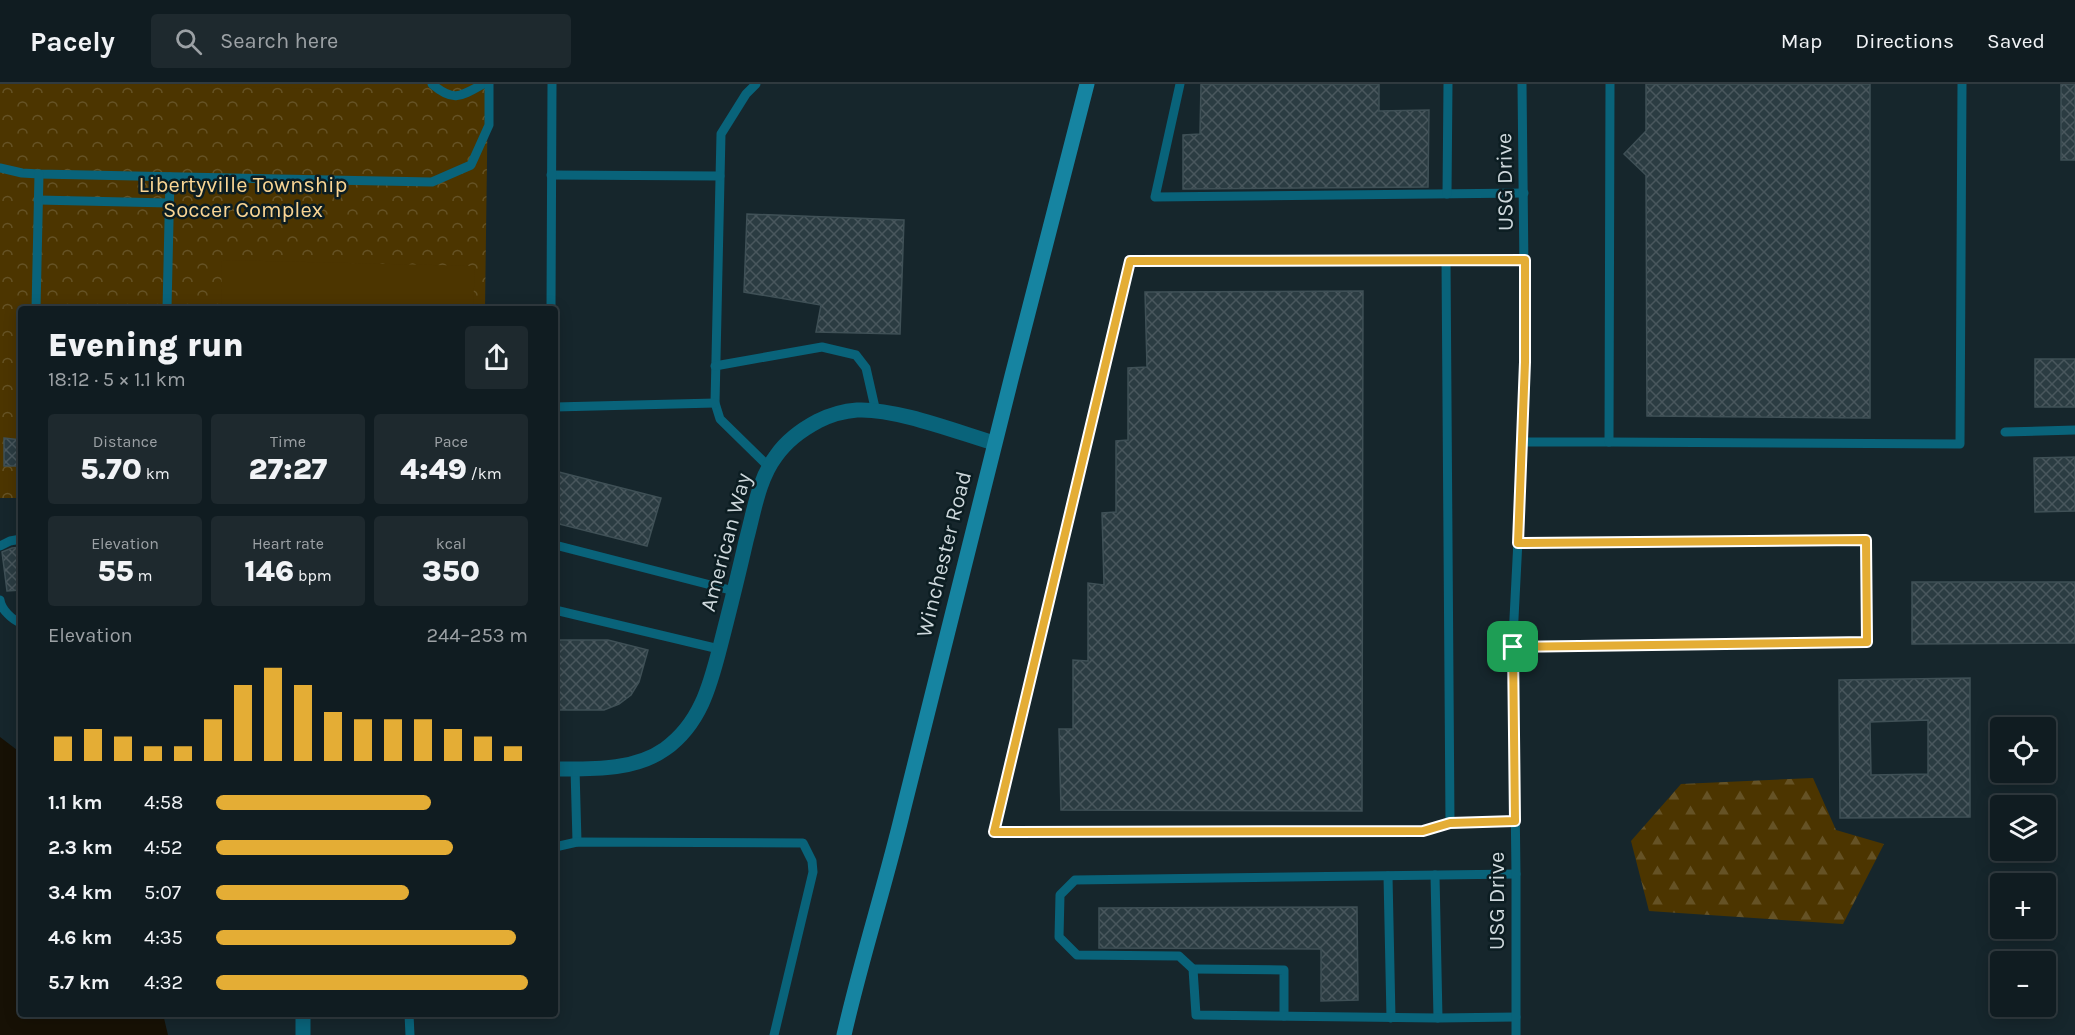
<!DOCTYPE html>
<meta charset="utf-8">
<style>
:root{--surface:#101c21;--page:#1e292e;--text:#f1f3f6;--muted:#9ca1a5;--line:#303a3f;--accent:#e4ad35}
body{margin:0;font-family:Karla,sans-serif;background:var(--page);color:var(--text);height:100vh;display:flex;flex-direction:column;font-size:22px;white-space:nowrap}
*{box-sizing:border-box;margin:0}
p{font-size:20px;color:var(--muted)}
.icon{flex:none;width:33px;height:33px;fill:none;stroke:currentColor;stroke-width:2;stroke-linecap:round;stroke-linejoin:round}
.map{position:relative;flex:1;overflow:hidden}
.drawer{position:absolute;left:18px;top:222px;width:540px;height:711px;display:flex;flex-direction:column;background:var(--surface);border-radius:6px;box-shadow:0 3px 15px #0003,0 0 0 2px var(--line)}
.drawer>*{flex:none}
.fabs{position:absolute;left:1990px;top:633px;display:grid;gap:12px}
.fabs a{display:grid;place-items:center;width:66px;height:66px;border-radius:6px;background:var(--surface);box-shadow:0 3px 15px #0003,0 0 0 2px var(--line);font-size:30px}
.pin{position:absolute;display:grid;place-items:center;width:51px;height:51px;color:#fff;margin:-26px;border-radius:12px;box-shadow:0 3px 9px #0006}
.round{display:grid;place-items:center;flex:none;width:63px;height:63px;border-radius:6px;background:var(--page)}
.headline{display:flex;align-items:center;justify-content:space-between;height:102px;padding:0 30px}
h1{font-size:33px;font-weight:800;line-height:45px}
.metrics{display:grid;grid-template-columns:repeat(3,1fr);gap:9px;height:102px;padding:6px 30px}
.metrics div{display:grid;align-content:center;border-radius:6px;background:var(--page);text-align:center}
.metrics b{font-size:30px;font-weight:800}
.metrics small{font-size:16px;font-weight:400}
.metrics p{font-size:16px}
.chart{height:168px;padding:12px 30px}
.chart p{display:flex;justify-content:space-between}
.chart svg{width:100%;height:108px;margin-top:6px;stroke:var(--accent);stroke-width:6}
ul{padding:0 30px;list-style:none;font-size:20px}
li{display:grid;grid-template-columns:96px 72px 1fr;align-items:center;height:45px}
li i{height:15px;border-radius:8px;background:var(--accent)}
header{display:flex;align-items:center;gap:36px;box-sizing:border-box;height:84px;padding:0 30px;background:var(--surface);border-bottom:2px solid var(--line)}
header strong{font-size:28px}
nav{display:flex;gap:33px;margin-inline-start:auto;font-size:21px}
.search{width:420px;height:54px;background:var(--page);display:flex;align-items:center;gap:15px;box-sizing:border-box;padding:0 21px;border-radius:6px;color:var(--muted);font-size:22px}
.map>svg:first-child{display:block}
</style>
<header>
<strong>Pacely</strong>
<div class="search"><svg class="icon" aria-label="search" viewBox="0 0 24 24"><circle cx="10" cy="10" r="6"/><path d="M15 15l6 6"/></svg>Search here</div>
<nav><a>Map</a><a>Directions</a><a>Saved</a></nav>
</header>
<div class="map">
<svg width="2075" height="951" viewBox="0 0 2075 951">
<defs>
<pattern id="forest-firs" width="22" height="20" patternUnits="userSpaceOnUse" patternTransform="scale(1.5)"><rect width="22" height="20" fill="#4c3500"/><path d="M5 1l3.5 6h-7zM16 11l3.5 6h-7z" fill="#655225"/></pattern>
<pattern id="park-crowns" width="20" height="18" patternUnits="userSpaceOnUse" patternTransform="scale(1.5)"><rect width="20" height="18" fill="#4c3500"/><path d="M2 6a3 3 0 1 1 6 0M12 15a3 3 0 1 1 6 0" fill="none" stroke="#655225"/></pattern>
<pattern id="building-cross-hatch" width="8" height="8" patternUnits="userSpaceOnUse" patternTransform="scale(1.5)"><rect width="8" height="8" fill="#2b3c42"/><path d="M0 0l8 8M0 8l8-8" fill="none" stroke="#49575d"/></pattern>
</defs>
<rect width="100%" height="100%" fill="#16262c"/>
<polygon fill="url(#forest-firs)" points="1813,694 1836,746 1884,760 1843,840 1649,827 1631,757 1681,700"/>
<polygon fill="url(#park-crowns)" points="0,0 488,0 485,225 21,225 21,414 0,414"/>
<g fill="#4c3500">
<polygon points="166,0 323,0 323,5"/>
<polygon points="222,176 475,182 473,225 221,225"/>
</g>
<polygon fill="#171105" points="0,653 21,669 21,930 163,930 168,951 0,951"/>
<g fill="url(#building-cross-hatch)" stroke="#3f5056" stroke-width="1.5" fill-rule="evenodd">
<polygon points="1201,0 1379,0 1379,27 1429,26 1428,103 1183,105 1183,51 1200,50"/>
<polygon points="1646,0 1870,0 1870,334 1647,332 1646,91 1624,70 1646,47"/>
<rect x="2061" y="0" width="14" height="76"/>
<polygon points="747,130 904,136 900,250 816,248 821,221 744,208"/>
<polygon points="1363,207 1362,727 1061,726 1059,645 1073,645 1073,576 1088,577 1088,499 1104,501 1102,429 1116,428 1116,357 1128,356 1128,284 1147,283 1145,208"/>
<rect x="2035" y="275" width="40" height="48"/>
<polygon points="4,354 21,356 21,382 4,382"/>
<polygon points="2075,373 2075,427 2035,428 2034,374"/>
<polygon points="555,387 661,414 647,462 555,439"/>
<polygon points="21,463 21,506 7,507 2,468 12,464"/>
<polygon points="1912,498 2075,498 2075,559 1912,560"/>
<polygon points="555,556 608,556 648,566 639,598 631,611 619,620 604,626 555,626"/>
<path d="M1970,594V733L1840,734L1839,596ZM1928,636V690L1871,691L1870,638Z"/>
<polygon points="1357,823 1358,916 1321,917 1321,865 1099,864 1099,824"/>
</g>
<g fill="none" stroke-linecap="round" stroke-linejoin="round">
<g stroke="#09637a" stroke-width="9">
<path d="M432,0C453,18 460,13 483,0"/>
<polyline points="756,0 746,10 721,50 715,319 720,335 769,383"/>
<polyline points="1180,0 1155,113 1524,109"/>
<polyline points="0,84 22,89 39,90 432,98 471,81 489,41 489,0"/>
<polyline points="551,91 720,92"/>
<polyline points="1447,110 1448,0"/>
<polyline points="38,116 169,119"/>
<polyline points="1446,176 1450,739"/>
<polyline points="36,225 39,90"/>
<polyline points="167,225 170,93"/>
<polyline points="551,225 552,0"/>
<polyline points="715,282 822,263 856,271 866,284 876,328"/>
<polyline points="555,323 715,319"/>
<polyline points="2005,348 2075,346"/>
<polyline points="1523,358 1609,358 1610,0"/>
<polyline points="1609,358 1960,360 1962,0"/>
<polyline points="555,461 734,507"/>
<polyline points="0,462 10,457 21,455"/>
<path d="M0,516C1,525 12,536 21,539"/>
<polyline points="555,526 719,565"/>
<polyline points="1513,563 1867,558 1866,456 1518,459"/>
<polyline points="575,685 577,758"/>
<polyline points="1515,737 1450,739 1423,747 994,748 1130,177 1525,176"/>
<polyline points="555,763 577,758 803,759 812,777 813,788 774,951"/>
<polyline points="1435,791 1438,934"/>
<polyline points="1388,792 1391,934"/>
<polyline points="1193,885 1284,886 1284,932"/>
<polyline points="409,930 410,951"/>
<polyline points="1516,933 1438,934 1196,931 1193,885 1179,872 1077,871 1059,853 1060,811 1075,796 1516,790"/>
<polyline points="1516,951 1516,790 1513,554 1522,378 1525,278 1522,0"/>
</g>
<g stroke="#09637a" stroke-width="15">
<path d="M555,685C591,685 634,687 665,665C700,640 710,602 720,563C729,528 738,492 746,457C754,428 758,396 776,372C787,356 801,346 818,337C830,331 843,327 857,326C895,324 957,348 994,359"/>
<polyline points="303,930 303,951"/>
</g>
<path stroke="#1684a1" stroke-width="15" d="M844,951C861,876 885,802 903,727C963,484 1024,242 1087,0"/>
</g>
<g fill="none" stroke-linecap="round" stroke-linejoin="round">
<g stroke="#fff" stroke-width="12">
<polygon id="route" points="1525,176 1525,278 1518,459 1866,456 1867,558 1513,563 1515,737 1450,739 1423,747 994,748 1130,177"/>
</g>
<use href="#route" stroke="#e4ad35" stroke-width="8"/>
</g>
<g text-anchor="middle" stroke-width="5" stroke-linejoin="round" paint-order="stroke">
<g font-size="22" fill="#ced8dc" stroke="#0c1d22">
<text transform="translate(1504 98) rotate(-91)" y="8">USG Drive</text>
<text transform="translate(725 458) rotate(-75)" y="8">American Way</text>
<text transform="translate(943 470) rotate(-76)" y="8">Winchester Road</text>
<text transform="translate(1496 817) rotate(-90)" y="8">USG Drive</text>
</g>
<g font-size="22" fill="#f9d594" stroke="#0c1d22">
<text x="243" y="108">Libertyville Township<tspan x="243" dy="25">Soccer Complex</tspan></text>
</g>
</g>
</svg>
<div class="fabs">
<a><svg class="icon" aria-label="locate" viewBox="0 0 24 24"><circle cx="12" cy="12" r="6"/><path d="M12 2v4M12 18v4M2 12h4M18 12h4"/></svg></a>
<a><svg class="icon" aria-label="layers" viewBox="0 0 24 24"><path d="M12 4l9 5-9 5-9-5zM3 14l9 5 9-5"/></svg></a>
<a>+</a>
<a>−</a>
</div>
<div class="pin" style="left:1513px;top:563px;background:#1e9e55"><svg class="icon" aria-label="arrive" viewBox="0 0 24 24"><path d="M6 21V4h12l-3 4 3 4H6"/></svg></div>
<section class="drawer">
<div class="headline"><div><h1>Evening run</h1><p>18:12 · 5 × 1.1 km</p></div><a class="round"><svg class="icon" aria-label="share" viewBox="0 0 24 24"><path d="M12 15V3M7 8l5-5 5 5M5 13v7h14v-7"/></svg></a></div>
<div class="metrics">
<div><p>Distance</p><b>5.70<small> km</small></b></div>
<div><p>Time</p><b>27:27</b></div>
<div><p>Pace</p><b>4:49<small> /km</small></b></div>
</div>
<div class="metrics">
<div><p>Elevation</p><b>55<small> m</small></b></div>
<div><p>Heart rate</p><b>146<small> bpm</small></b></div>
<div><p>kcal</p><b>350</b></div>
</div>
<div class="chart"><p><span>Elevation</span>244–253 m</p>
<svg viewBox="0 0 160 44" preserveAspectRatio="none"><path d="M5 44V34M15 44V31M25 44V34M35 44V38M45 44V38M55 44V27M65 44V13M75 44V6M85 44V13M95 44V24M105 44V27M115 44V27M125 44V27M135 44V31M145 44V34M155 44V38"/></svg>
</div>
<ul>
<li><b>1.1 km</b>4:58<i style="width:69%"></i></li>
<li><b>2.3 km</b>4:52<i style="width:76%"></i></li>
<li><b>3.4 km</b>5:07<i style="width:62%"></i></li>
<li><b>4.6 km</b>4:35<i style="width:96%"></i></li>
<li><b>5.7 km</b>4:32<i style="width:100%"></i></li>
</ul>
</section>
</div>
